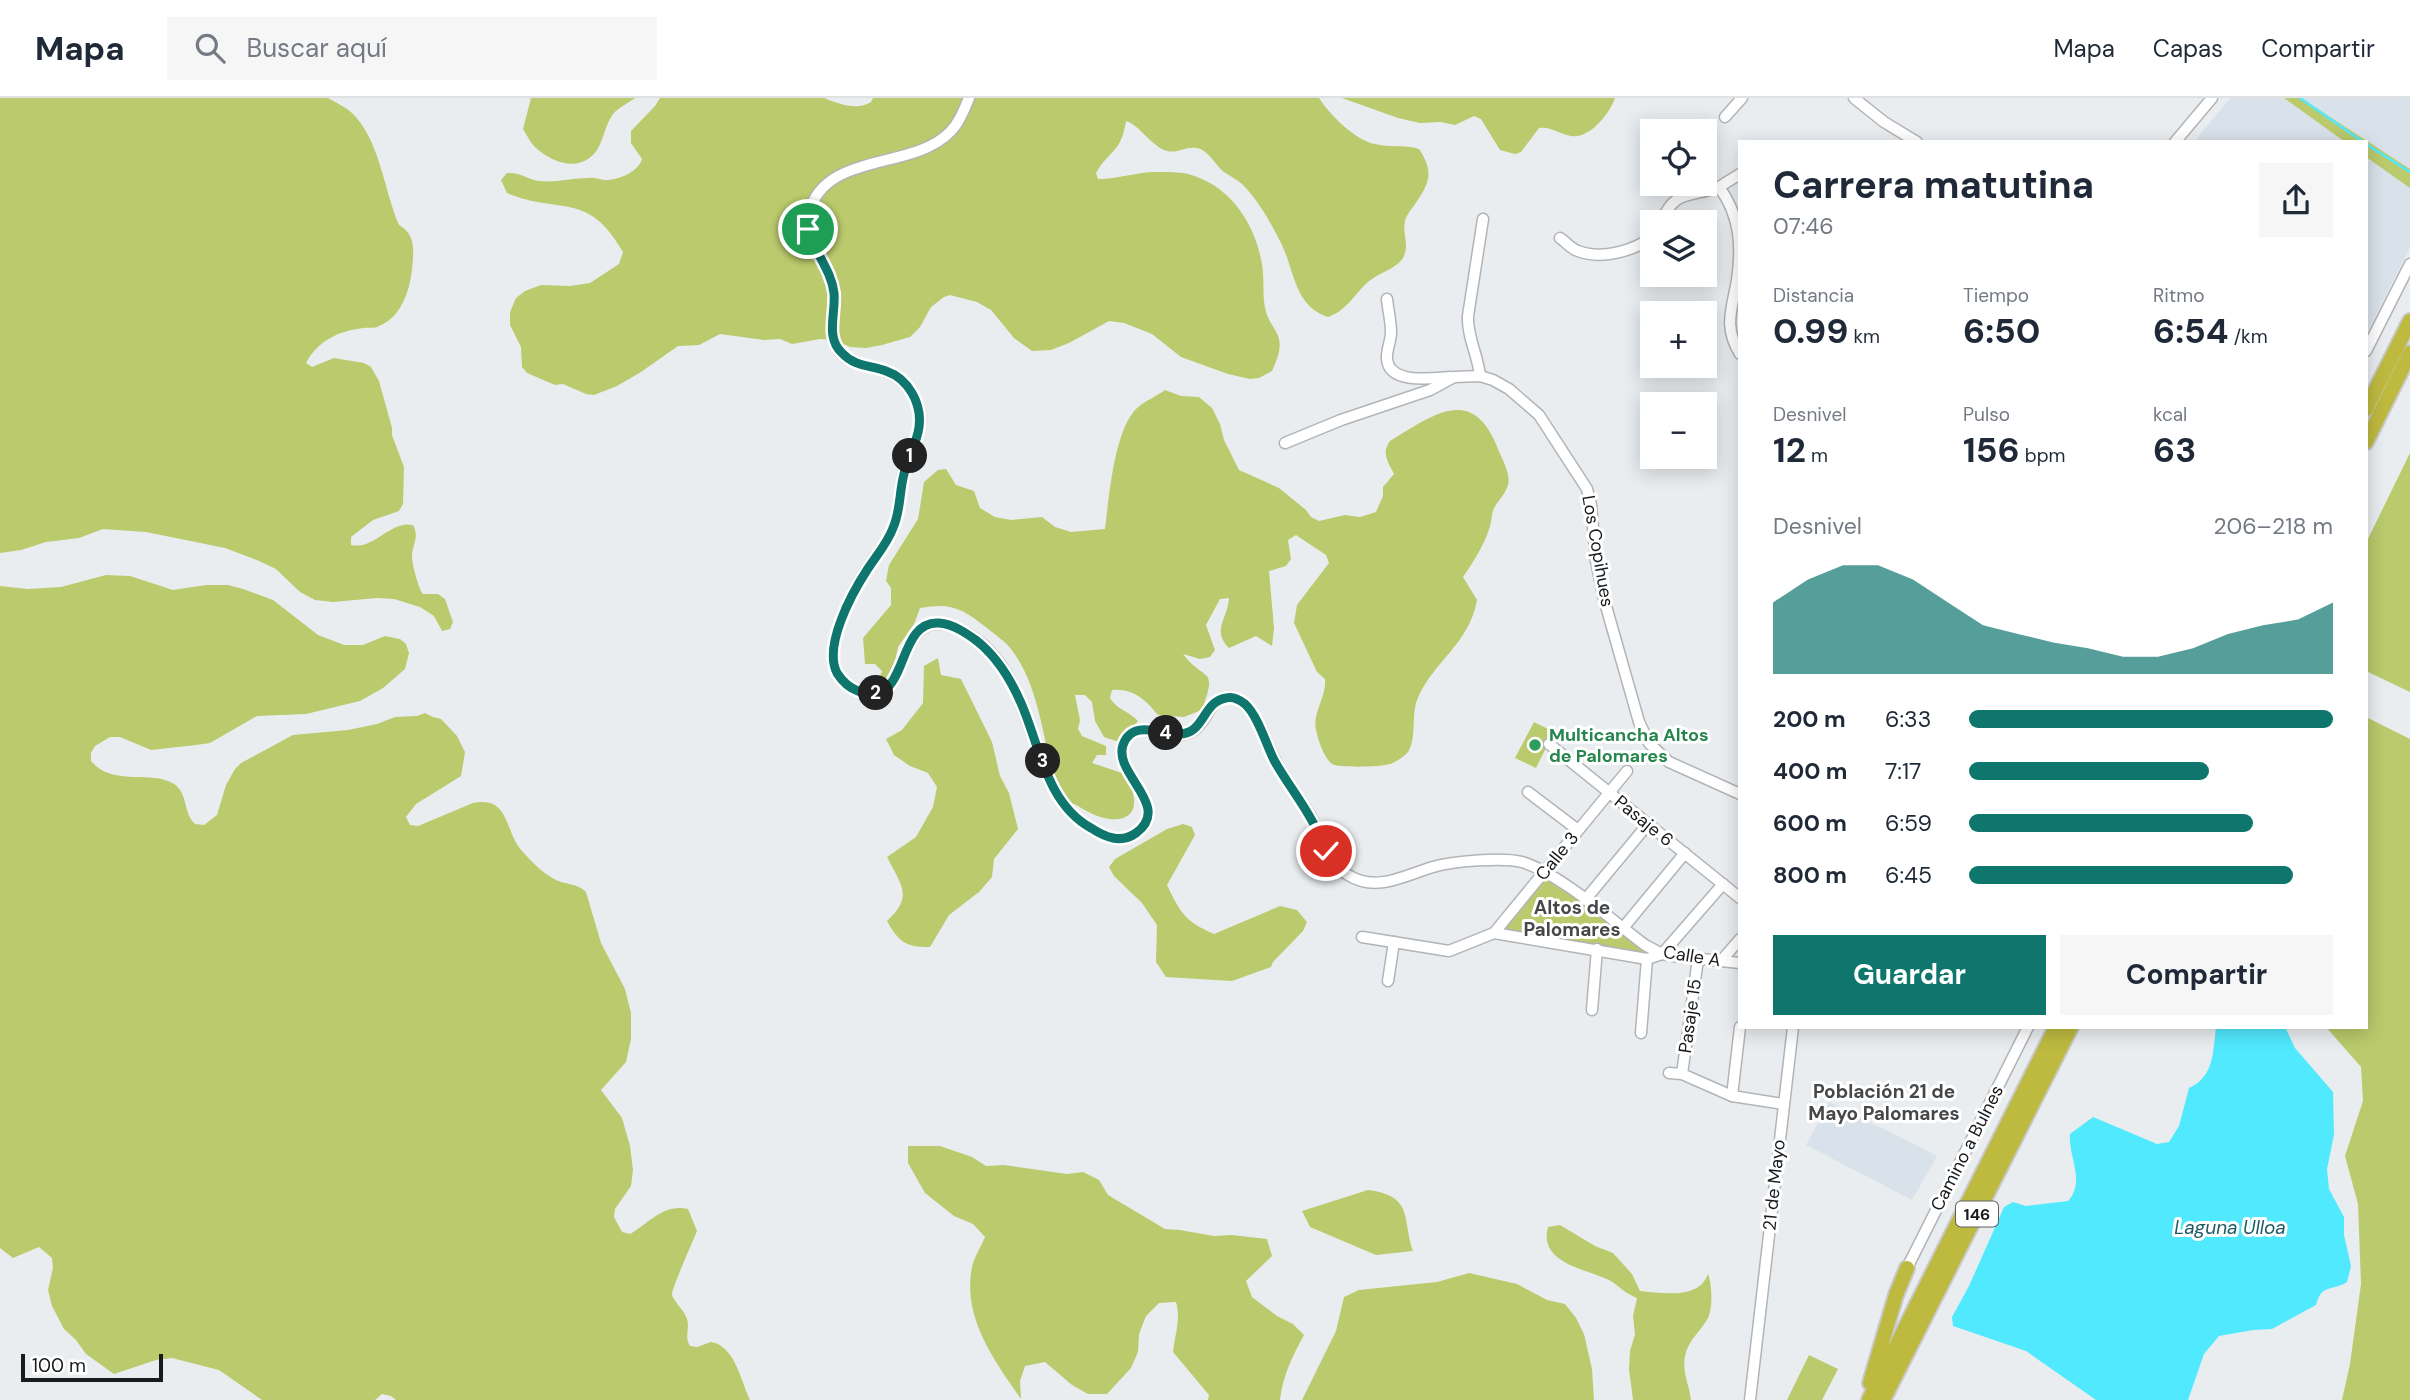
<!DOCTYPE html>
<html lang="es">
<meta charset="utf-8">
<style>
:root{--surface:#fff;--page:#f6f6f7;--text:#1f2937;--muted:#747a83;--line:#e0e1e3;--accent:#0f766e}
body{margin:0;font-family:"DM Sans",sans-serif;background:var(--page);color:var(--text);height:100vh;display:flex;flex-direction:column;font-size:26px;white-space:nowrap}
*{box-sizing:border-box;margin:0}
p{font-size:23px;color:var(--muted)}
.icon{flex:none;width:38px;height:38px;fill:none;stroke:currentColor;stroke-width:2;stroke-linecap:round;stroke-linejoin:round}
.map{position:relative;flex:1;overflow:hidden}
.sheet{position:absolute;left:1738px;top:42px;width:630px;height:889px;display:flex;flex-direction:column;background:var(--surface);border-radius:0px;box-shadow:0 4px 18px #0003}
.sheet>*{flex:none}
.tools{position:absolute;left:1640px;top:21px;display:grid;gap:14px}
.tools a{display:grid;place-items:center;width:77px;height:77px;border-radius:0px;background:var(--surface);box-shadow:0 4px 18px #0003;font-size:35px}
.scale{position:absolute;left:21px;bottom:18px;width:142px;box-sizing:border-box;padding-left:7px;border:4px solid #191a1b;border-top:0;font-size:19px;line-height:24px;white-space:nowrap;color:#191a1b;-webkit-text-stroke:5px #fff;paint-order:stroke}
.pin{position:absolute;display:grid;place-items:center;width:60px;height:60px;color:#fff;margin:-30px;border:4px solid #fff;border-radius:50%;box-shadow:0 2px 7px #0007}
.km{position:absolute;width:35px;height:35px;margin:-18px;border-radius:50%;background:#222;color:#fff;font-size:19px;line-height:35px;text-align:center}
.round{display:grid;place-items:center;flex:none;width:74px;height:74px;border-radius:0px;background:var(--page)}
.overview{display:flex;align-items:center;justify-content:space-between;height:119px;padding:0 35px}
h1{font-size:38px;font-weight:700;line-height:52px}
.figures{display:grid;grid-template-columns:repeat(3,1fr);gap:10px;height:119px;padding:7px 35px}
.figures div{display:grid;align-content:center}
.figures b{font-size:35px;font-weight:700}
.figures small{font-size:19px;font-weight:400}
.figures p{font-size:19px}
.chart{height:196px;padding:14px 35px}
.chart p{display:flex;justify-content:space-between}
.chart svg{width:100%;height:126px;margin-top:7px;fill:var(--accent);opacity:.7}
.cta{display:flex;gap:14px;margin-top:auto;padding:14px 35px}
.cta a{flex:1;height:80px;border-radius:0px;background:var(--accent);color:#fff;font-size:28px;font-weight:700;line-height:80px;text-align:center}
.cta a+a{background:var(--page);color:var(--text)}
ul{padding:0 35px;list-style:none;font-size:23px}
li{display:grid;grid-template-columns:112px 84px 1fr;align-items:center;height:52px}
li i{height:18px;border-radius:9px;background:var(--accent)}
header{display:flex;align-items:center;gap:42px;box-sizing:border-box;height:98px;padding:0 35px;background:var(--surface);border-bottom:2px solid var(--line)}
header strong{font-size:33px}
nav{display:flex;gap:38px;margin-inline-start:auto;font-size:24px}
.search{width:490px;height:63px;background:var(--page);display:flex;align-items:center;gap:18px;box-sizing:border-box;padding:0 24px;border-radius:0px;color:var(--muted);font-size:26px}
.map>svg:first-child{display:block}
</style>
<header>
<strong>Mapa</strong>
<div class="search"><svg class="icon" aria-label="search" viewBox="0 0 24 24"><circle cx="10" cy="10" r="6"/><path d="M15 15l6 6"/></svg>Buscar aquí</div>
<nav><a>Mapa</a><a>Capas</a><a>Compartir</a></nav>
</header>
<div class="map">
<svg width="2410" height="1302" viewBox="0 0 2410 1302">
<rect width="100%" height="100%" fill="#eaedf0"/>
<g fill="#d9e1ea">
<polygon points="2230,0 2284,0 2345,44 2197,44 2198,39"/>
<polygon points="2302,0 2410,0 2410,71 2301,0"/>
<polygon points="2366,59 2410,90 2410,149 2366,237"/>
<polygon points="1829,1004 1937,1058 1912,1102 1806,1047"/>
</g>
<g fill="#baca6c">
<path d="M0,0H328C336,5 346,9 352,15C380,42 384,93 399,127C412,134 414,146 413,159C412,184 405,218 379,228C374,231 369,229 363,230C338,233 318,243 306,265L312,269L334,260L364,265L371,269L379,283L392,330V337L404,369L403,406L399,413L373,422L351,439V447C375,452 390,422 413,427C420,440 412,446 412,459C412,466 419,492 423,496H438L445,501L453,524L450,531L442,533L434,518L420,509L394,501L377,500L333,504L315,502L300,494L276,471L259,463L225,450L146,434L103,431L79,440L46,444L21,452L0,455Z"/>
<path d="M531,0H635C628,5 618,10 613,16C605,27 604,41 597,52C581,75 553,66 535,49C530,44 527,37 523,31Z"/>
<path d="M660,0H824C839,6 857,13 871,4L873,0H1319C1329,16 1356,43 1375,46C1390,50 1404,46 1419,51C1435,75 1429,86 1413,109C1410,113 1406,118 1405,123C1402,136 1410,147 1403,160C1397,170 1381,174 1372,181C1355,193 1349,212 1328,219C1294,208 1295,173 1281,145C1271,125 1258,102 1242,86C1236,81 1230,78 1224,74C1215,67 1208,51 1196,50C1184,48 1177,57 1164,52C1149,45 1139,27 1126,23C1121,55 1110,51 1096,75L1098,81C1118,81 1137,74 1157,74C1166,74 1179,74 1188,76C1230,87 1255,125 1262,166C1264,178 1263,191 1264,203C1267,236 1292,231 1272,273L1259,280L1250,281L1228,276L1181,259L1152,236L1124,225L1109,223L1069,245L1051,252L1032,253L1014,240L991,212L977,204L950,197L944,199L931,209L920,229L910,239L882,247L866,250L850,249L835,242L820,241L792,246L780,241L764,242L720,236L699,247L678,248L641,274L617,288L594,297L586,296L563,286L555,287L527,275L522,269L521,249L510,227V214L516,200L525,193L541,187L570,188L590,185L619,166L623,154C588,92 560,117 507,95L501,82L507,75C520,74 527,81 539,83C556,85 571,80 589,80C594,79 600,82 605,82C619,82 638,74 642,61L631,45V33L655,8Z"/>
<path d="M1342,0H1615C1610,15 1590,41 1571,38C1560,36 1550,28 1539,30L1521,54L1515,56L1500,52L1481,21L1474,18L1455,27L1441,24L1420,25L1398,20Z"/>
<polygon points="2284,0 2301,0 2410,71 2410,90 2366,59 2366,44 2345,44"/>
<path d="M1165,292L1181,298L1199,299L1212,310L1220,326L1224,342L1239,372L1279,390L1306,412L1311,419L1319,423L1345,417L1360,419L1376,414L1383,398V389L1394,376C1388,364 1381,355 1390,343C1433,317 1473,285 1498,351C1502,361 1511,376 1508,387C1506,395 1498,403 1494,410C1491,417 1492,424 1489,431C1485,446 1472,466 1463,479L1477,502C1469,547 1432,564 1417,602C1411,618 1417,640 1408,654C1405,658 1396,664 1390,666C1382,669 1339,670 1332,666C1324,660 1318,642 1316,632C1312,615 1327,598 1325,581L1317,574L1294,525L1297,507L1329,465L1326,457L1296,437L1288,442L1291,461L1286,468L1269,473L1274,530L1272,548L1256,538L1229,550C1211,532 1228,521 1229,500L1220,501L1206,527L1215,552L1210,559L1200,561L1183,556C1205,585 1218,567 1202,612L1184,619L1158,617C1146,602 1133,590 1112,592L1110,600C1117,612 1129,613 1138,623L1122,645L1104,639L1095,623L1092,604L1085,597H1075L1080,622L1078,631L1082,638L1106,648V657H1097L1092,665L1125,676C1152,725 1114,732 1078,708C1074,706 1068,703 1065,700C1053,688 1050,666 1047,650C1039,615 1033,580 1011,551C1005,543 995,537 987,530C963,511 952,504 920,510L914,526L898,549L892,577L887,583L879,581L882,573L875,566H865L863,540L891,507V490L886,483L889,467L918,421L924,384L938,372L946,371L956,387L974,393L980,410L995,419L1011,422L1042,419L1055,429L1071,434L1105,431C1109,400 1114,332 1137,310C1145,303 1157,298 1165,292Z"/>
<polygon points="2410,355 2410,594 2366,573 2366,445"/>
<path d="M106,477L130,478L173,492L206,487H228L243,491L273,502L318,537L344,547H363L385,538L400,541L406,546L409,555L405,571L383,590L360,603L306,616L257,618L210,645L196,647L151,652L120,639H110L95,648L91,655V663C111,687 145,674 168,683C190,691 181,712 195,726L204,727L217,717L226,687L235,671L241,665L293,637L348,632L377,626L395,619L417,618L425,615L433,619L441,621L457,638L465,654L461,678L416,706L406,719L410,727L418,728L473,705C511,698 504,734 522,753C533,765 541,774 556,782C566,787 577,785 586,794L601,845L625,891L631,915V941L626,964L601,992L622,1020L630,1048L633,1072L631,1088L615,1111L614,1119L622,1134L630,1136C649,1125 664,1105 688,1111L697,1133C693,1143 671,1192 672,1197C675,1205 684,1212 687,1221C690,1231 684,1239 690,1248L697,1249L711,1244C735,1248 741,1283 750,1302H396L391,1298L382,1296L375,1302H262L219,1272L172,1260L156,1262L114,1276L86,1256L76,1242L64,1231L52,1208L48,1192L53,1170L52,1160L39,1149L13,1160L0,1150V488L28,491L61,489Z"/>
<path d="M938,560L941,577L961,581L992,644L1000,678L1009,695L1018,731L994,761L992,779L979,794L949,817L930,849C905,849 899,844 887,823C914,798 901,787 887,759L916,739L933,709L937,689L928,675L910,668L894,657L886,641L902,632L923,605L924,568Z"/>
<polygon points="2366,619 2410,641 2410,1302 2342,1302 2350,1266 2361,1186 2358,1106 2345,1058 2363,1003 2361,969 2326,929 2366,929"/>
<polygon points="1534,624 1554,634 1536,670 1515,660"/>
<path d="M1183,726L1192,729L1195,737L1167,787C1181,816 1185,823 1214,836L1280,808L1297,812L1307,824L1303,833L1273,864L1271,869L1232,883L1166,879L1156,864L1157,827L1142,805L1114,778L1109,769L1115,761L1167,731Z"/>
<polygon points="1549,773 1668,855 1653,857 1498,833"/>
<path d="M908,1048H940L972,1059L986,1068L1004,1067L1067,1076L1083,1074L1099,1082L1108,1097L1165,1131L1180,1132L1214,1138L1232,1137L1267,1141L1272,1158L1246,1183L1252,1199L1277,1218L1293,1226L1304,1237C1292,1259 1283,1277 1280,1302H1208L1209,1297L1173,1254C1175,1236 1181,1221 1176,1204L1159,1205L1146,1218L1139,1236L1138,1254L1131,1270L1107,1296H1088L1072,1287L1045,1264L1025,1268L1020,1283L1021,1301C994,1262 962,1219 972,1169C974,1159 981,1149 985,1139L973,1126L954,1118L925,1095L908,1065Z"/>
<path d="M1368,1092C1414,1098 1402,1120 1413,1153L1376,1157L1310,1129L1302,1113Z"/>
<path d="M1560,1127L1595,1148L1613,1155L1632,1176L1640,1193C1662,1195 1699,1202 1708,1176C1712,1186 1713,1209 1708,1220C1701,1233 1688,1242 1685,1258C1682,1274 1689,1286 1691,1302H1633L1629,1271L1630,1253L1635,1236L1633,1218L1637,1200C1626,1196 1619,1188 1609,1182C1586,1171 1538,1165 1548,1129Z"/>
<polygon points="1469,1175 1517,1186 1547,1202 1565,1206 1576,1220 1584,1236 1592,1271 1594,1302 1302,1302 1336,1233 1344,1199 1359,1192 1437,1184"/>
<polygon points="1809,1257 1838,1271 1822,1302 1787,1302"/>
</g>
<path fill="#51e9fe" d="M2216,929H2285L2295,950L2333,994L2334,1037L2327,1071L2329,1091L2344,1119V1137L2351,1168L2347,1184C2331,1194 2322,1185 2316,1207L2272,1231L2253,1232L2219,1238L2204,1256L2188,1302H2096L2026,1253L1953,1228L1952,1219L1969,1188L2004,1109L2013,1104L2026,1108L2068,1103C2086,1083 2068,1059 2070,1036L2093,1019L2157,1046L2169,1044L2179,1028L2189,990C2214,979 2213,954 2216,929Z"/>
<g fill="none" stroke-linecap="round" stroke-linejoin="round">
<g stroke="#51e9fe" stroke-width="2.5">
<polyline points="2300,0 2363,44"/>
<polyline points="2366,46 2410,74"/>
</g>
<g stroke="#b2b4b7" stroke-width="13">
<g id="minor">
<path d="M969,0C964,12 959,25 950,34C912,73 825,53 809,115C802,142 828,164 833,189C838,212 824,238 842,256C855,269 871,267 887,274C906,281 919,301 920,320C920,341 908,358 903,377C899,397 900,416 891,435C885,447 876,457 869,468C854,490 826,544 835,569C838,579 845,586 854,591C913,623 890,504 954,529C1048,567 1017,706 1107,738C1117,742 1126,742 1135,736C1178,708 1100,668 1128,639C1148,619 1173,647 1194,632C1208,623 1209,600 1229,599C1235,599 1242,603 1246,608C1259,621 1266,644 1274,660C1284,681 1299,699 1311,719C1322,740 1327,764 1348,777C1377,795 1405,777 1433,769C1453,763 1503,759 1522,764C1559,775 1613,823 1645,847L1662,856L1673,858L1740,865"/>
<polyline points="1854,0 1884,24 1917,44"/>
<polyline points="1725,19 1742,0"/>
<polyline points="2175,44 2212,0"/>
<polyline points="1719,89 1740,76"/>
<path d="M1661,124C1675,91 1688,100 1719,89C1740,117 1742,148 1737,182C1732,212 1723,228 1740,256"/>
<path d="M1560,140C1566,144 1571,151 1578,153C1601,162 1634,153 1652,139"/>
<path d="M1387,201C1388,212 1391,223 1391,234C1391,243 1386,253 1387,261C1389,287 1434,280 1450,279"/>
<polyline points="2366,253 2410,166"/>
<path d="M1480,278C1478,257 1467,239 1468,218L1483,121"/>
<polyline points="1285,345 1341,322 1430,292 1454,279 1480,278 1493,282 1509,291 1539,317 1587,391 1591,407 1596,463 1604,501 1639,624 1649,645 1669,664 1740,696"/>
<polyline points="1549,646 1740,800"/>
<polyline points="1528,694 1578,732"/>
<polyline points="1585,802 1648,726"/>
<polyline points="1623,830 1685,755"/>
<polyline points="1494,835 1647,861 1662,856"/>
<polyline points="1362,839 1449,853 1494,835 1627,673"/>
<polyline points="1662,856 1723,786"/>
<polyline points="1721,863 1740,841"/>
<polyline points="1388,883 1394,844"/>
<polyline points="1592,912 1597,851"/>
<polyline points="1641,935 1647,861"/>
<polyline points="1669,975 1682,976 1732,998 1783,1006"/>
<polyline points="1682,976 1698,861"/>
<polyline points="1732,998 1740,929"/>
<polyline points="1907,1170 2028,929"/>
<polyline points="1750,1302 1793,929"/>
</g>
</g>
<g stroke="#c8c8c8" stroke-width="18">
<g id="highway">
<polyline points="2366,311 2410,223"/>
<polyline points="2366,344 2410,255"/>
<polyline points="1870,1285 1896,1197 1907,1170"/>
<polyline points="1869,1302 2056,929"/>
<polyline points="1883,1302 2071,929"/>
</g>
</g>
<use href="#minor" stroke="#fff" stroke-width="10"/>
<use href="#highway" stroke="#beba3f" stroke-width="14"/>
</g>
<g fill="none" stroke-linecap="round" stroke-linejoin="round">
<g stroke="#fff" stroke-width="14">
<path id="route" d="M808,131C814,154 831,171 834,195C836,216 825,239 842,255C855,269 870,267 886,273C909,281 922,306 919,329C917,346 907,360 904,376C899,394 901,412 893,430C887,446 876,458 867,472C852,495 823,548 837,575C842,583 850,590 858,593C910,614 894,522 939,525C953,526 966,535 977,543C997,559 1011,582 1021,605C1040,648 1046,705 1091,730C1105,739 1121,746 1136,735C1173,708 1113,676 1123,647C1132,621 1161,636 1179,636C1205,636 1202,604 1226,600C1233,598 1240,602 1245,606C1258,618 1266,646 1274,662C1285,682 1300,701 1311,721C1317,731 1321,742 1326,753"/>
</g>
<use href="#route" stroke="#0f766e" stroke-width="9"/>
</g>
<circle fill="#2e9e5b" stroke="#fff" stroke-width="2.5" cx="1535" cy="647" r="7"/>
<g text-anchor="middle" stroke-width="6" stroke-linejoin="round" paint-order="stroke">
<rect fill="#fff" stroke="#5e5f5f" stroke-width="2" x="1956" y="1103.5" width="42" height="25" rx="5"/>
<g font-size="16" font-weight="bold" fill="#191a1b">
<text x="1977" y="1122">146</text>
</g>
<g font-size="18" fill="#191a1b" stroke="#fff">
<text transform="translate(1598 453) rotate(80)" y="6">Los Copihues</text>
<text transform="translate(1644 723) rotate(39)" y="6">Pasaje 6</text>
<text transform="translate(1557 758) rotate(-51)" y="6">Calle 3</text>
<text transform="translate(1692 858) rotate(9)" y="6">Calle A</text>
<text transform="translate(1690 918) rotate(-82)" y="6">Pasaje 15</text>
<text transform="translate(1967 1050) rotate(-63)" y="6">Camino a Bulnes</text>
<text transform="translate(1774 1087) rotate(-84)" y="6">21 de Mayo</text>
</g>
<g font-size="18" font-weight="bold" fill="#27864d" stroke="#fff" text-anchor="start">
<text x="1549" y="643">Multicancha Altos<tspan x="1549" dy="21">de Palomares</tspan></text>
</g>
<g font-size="19" font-weight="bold" fill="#454749" stroke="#fff">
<text x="1572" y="816">Altos de<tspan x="1572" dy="22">Palomares</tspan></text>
<text x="1884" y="1000">Población 21 de<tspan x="1884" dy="22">Mayo Palomares</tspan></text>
</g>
<g font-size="19" font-style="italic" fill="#1d5b64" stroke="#fff">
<text x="2230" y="1136">Laguna Ulloa</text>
</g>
</g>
</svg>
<div class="tools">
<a><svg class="icon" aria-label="locate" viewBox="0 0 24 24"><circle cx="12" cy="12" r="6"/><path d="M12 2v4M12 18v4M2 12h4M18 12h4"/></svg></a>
<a><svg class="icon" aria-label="layers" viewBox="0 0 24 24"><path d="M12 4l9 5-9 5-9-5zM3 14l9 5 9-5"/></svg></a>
<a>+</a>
<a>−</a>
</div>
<div class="scale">100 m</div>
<div class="pin" style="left:808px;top:131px;background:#1e9e55"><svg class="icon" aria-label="arrive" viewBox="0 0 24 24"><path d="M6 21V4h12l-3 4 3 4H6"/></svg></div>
<div class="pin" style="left:1326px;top:753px;background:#d93025"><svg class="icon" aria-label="check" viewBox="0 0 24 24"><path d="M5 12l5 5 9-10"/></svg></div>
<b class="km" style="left:910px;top:358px">1</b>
<b class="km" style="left:876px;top:595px">2</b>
<b class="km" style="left:1043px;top:663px">3</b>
<b class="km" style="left:1166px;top:635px">4</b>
<section class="sheet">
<div class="overview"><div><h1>Carrera matutina</h1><p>07:46</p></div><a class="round"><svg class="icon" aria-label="share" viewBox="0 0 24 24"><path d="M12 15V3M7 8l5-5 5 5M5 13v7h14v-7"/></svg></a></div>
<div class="figures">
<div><p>Distancia</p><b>0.99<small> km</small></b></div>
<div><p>Tiempo</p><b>6:50</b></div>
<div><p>Ritmo</p><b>6:54<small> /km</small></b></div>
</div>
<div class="figures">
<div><p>Desnivel</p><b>12<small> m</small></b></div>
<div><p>Pulso</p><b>156<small> bpm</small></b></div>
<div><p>kcal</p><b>63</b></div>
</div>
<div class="chart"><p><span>Desnivel</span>206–218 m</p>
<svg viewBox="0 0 160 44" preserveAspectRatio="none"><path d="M0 44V19L10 11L20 6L30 6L40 11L50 19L60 27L70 30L80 33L90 35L100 38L110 38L120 35L130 30L140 27L150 25L160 19V44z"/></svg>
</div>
<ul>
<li><b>200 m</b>6:33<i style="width:100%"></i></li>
<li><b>400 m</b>7:17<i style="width:66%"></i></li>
<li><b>600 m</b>6:59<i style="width:78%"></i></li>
<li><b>800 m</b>6:45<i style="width:89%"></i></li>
</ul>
<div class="cta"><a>Guardar</a><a>Compartir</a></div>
</section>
</div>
